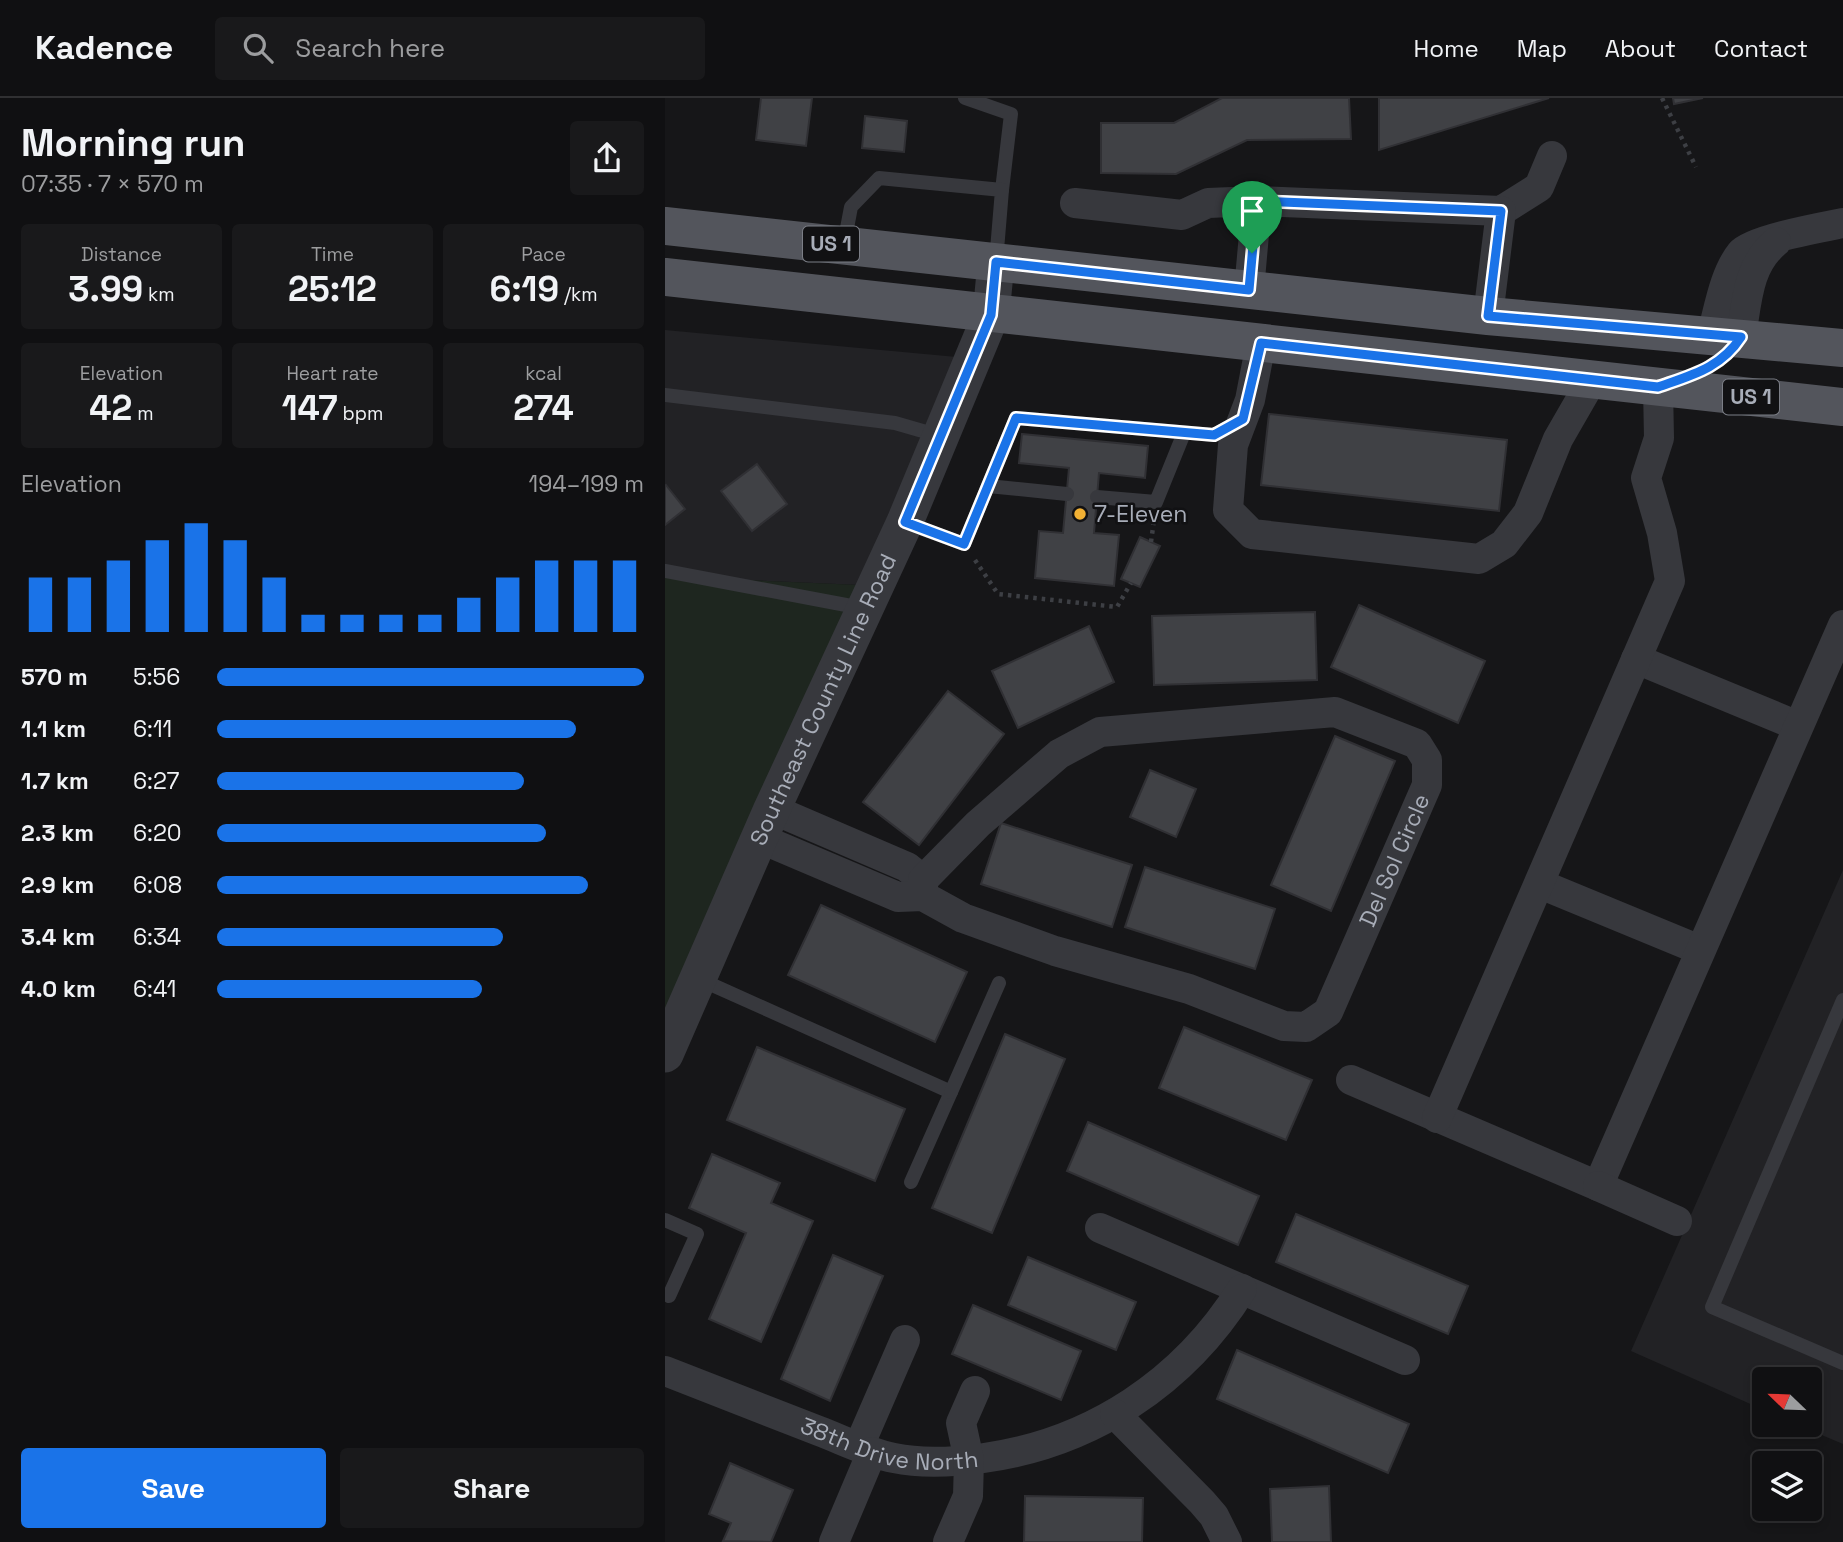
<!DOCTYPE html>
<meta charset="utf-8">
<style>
:root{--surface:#101012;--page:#19191b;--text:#f1f3f6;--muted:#9c9d9f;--line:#303032;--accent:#1a73e8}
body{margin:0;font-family:"Space Grotesk",sans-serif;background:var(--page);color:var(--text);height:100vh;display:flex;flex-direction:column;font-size:26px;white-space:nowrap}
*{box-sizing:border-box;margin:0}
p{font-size:23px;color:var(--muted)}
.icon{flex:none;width:38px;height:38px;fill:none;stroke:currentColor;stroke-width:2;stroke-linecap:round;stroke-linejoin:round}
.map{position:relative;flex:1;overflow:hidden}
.side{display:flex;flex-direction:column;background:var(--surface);width:665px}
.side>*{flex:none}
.needle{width:46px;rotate:293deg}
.buttons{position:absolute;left:1087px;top:1269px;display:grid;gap:14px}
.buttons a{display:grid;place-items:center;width:70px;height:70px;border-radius:7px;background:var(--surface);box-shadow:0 4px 10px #0003,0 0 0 2px var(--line);font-size:35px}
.pin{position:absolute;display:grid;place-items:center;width:60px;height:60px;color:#fff;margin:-72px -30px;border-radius:50% 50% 50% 0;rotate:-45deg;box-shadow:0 0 7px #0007}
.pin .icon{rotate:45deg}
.round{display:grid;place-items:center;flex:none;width:74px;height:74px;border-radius:7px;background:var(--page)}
.summary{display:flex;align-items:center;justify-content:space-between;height:119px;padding:0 21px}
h1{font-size:38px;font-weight:700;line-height:52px}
.figures{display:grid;grid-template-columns:repeat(3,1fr);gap:10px;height:119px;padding:7px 21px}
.figures div{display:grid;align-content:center;border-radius:7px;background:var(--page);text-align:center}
.figures b{font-size:35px;font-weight:700}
.figures small{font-size:19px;font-weight:400}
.figures p{font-size:19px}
.chart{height:196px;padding:14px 21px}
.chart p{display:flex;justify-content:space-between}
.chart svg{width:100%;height:126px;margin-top:7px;stroke:var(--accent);stroke-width:6}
.action{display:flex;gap:14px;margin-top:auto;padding:14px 21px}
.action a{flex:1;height:80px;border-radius:7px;background:var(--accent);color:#fff;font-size:28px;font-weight:700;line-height:80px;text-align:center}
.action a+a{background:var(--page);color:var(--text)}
ul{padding:0 21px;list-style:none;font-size:23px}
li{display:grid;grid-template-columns:112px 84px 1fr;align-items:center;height:52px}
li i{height:18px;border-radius:9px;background:var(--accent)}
header{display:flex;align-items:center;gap:42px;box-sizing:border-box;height:98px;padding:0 35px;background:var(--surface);border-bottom:2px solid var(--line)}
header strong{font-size:33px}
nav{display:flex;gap:38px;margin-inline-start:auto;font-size:24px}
.search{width:490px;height:63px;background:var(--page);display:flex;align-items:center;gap:18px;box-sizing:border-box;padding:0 24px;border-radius:7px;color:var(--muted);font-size:26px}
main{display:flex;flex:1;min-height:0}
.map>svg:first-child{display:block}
</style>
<header>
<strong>Kadence</strong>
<div class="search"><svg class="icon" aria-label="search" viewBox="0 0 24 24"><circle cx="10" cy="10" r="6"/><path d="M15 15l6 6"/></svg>Search here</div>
<nav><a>Home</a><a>Map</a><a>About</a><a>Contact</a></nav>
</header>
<main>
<section class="side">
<div class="summary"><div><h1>Morning run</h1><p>07:35 · 7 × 570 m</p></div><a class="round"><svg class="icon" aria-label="share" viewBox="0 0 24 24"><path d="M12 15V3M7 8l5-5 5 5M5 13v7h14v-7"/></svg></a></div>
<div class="figures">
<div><p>Distance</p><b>3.99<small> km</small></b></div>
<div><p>Time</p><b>25:12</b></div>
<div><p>Pace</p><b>6:19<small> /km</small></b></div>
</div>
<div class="figures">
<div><p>Elevation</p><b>42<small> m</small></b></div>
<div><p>Heart rate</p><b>147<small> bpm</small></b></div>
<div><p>kcal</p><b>274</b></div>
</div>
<div class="chart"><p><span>Elevation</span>194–199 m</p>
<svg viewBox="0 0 160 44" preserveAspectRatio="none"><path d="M5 44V25M15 44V25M25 44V19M35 44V12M45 44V6M55 44V12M65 44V25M75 44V38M85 44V38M95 44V38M105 44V38M115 44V32M125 44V25M135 44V19M145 44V19M155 44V19"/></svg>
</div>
<ul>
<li><b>570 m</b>5:56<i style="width:100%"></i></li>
<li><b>1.1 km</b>6:11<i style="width:84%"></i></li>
<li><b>1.7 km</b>6:27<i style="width:72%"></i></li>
<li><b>2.3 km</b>6:20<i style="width:77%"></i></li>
<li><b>2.9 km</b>6:08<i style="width:87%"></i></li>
<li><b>3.4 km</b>6:34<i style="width:67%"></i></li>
<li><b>4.0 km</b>6:41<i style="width:62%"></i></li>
</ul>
<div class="action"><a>Save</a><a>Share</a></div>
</section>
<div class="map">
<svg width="1178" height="1444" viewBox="0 0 1178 1444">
<rect width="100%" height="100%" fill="#161618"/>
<g fill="#222225">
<polygon points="0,232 292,259 194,487 80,482 0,471"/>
<polygon points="1178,772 1178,1346 1133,1327 1144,1326 1144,1281 1099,1281 1099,1312 966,1253"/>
</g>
<polygon fill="#1e261f" points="0,471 80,482 194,487 0,917"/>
<g fill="#404145" stroke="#303034" stroke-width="2">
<polygon points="96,0 147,0 141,48 91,42"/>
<polygon points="557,0 684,0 686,41 582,42 511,76 436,75 436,25 509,25"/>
<polygon points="714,0 884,0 714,52"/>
<polygon points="1008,0 1038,0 1009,6"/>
<polygon points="200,18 242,23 239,54 197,50"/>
<polygon points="604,316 842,342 834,413 596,387"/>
<polygon points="357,336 483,348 480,380 434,375 429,435 454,437 449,488 370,480 374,433 398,435 404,370 354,365"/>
<polygon points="92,366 122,406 87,433 56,393"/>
<polygon points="1,387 20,411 0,427 0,388"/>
<polygon points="475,439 495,448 475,489 456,481"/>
<polygon points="694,507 820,563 793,625 666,569"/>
<polygon points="650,514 652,582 489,587 487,518"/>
<polygon points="424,528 449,584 353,630 327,573"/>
<polygon points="283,593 339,636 254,747 198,704"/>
<polygon points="670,638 730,663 666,813 606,787"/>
<polygon points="485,672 531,691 511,739 465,719"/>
<polygon points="336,725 467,767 447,829 316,786"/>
<polygon points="480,769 610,811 590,871 460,829"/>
<polygon points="156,807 302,874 270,944 123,877"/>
<polygon points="519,929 647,982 621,1042 494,990"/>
<polygon points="340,936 400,961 327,1135 267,1110"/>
<polygon points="92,949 240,1011 210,1083 62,1022"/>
<polygon points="423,1024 594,1098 573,1147 402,1073"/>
<polygon points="47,1056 115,1085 106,1105 148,1123 96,1244 44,1221 81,1135 24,1110"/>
<polygon points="631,1116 803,1188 783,1236 611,1164"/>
<polygon points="168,1157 218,1178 165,1303 116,1281"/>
<polygon points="363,1159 471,1204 451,1252 343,1207"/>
<polygon points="308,1207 416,1253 396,1302 287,1256"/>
<polygon points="572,1252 744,1326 723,1375 552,1301"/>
<polygon points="65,1365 128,1392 106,1444 58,1443 66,1425 44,1416"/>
<polygon points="664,1388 666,1444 607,1444 605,1391"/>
<polygon points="360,1398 478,1400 477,1444 359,1444"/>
</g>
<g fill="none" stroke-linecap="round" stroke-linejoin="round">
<g stroke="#3d3f44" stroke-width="4.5" stroke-dasharray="3.5 5" stroke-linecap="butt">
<polyline points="997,0 1031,69"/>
<polyline points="486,444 489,422"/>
<polyline points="310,462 333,496 452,509 466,485"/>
</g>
<g stroke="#37383d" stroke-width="14">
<polyline points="300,0 346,16 337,92"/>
<polyline points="179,146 186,109 214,80 337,92 331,164"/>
<polyline points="0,297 230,325 275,338"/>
<polyline points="323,388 402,396"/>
<polyline points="432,399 491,404 519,335"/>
<polyline points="241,425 299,446 351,320 549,337 573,324"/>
<polyline points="0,473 197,510"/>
<polyline points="34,881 286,994 246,1084"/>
<polyline points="1178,902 1047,1209 1178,1265"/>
<polyline points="286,994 334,885"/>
<polyline points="0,1122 32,1136 4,1198"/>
</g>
<g stroke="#37383d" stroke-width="30">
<polyline points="410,105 517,117 543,105 592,103 836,113 874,89 887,58"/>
<polyline points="584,192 592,103"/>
<polyline points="823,218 836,113"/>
<path d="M1047,236C1054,211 1059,176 1076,155C1086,142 1158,129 1178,125"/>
<path d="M1076,239C1082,204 1082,168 1111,144"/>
<polyline points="596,245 585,302 568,347 563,412 587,436 814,461 839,446 863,415 893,341 927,282"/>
<polyline points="971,561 1133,628"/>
<polyline points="107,711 242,769 258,782"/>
<path id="s1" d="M94,740L233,799L258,798L298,820L390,853L524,891L619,928L641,929L663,914L762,687V662L752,646L670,614L435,634L394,656L313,726L258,782V798"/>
<polyline points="875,786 1035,852"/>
<polyline points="686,982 933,1088 1178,527"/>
<polyline points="772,1020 1005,483 997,435 981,380 994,340 993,289"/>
<polyline points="933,1088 1012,1123"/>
<polyline points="435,1130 740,1262"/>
<path id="s2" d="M0,1273C51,1293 103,1313 154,1333C178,1342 203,1355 229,1360C257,1366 290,1364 319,1360C427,1345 519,1284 577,1191"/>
<polyline points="450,1316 537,1404 549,1418 562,1444"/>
<polyline points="194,1348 240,1242"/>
<polyline points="169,1444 207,1354"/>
<polyline points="283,1444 303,1398 304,1362 296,1325 310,1293"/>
</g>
<path stroke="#37383d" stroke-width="37" id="s3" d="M0,956L107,711L240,424L326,217L331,164"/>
<g stroke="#53555c" stroke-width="38">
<polyline points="0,128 823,218 1178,250"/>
<polyline points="0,179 1178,309"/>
</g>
</g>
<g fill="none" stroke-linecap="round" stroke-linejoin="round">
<g stroke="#fff" stroke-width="14">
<path id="route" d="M592,103L836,113L823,218L1076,239C1056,270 1027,277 993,289L596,245L578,321L549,337L351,320L299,446L240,424L326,217L331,164L584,192Z"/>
</g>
<use href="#route" stroke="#1a73e8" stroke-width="9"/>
</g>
<circle fill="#f2b134" stroke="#111113" stroke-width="2.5" cx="415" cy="416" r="7"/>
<g text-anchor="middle" stroke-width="5" stroke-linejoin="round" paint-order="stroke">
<g fill="#111113" stroke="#7b7e86" stroke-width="2">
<rect x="138" y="128.5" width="56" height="35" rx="5"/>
<rect x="1058" y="281.5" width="56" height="35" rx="5"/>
</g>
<g font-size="21" font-weight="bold" fill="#a8adb8">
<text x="166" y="153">US 1</text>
<text x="1086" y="306">US 1</text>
</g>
<g font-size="23" fill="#a8adb8" stroke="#111113" text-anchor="start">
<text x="429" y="424">7-Eleven</text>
</g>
<g font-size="23" fill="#a8adb8" stroke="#111113">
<text dy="8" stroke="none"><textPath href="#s3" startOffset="388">Southeast County Line Road</textPath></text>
<text dy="8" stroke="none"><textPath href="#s1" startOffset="775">Del Sol Circle</textPath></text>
<text dy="8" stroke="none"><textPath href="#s2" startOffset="238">38th Drive North</textPath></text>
</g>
</g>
</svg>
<div class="buttons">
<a><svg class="needle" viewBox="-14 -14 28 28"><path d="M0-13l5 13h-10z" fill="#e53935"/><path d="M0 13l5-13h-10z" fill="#9c9d9f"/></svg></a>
<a><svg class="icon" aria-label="layers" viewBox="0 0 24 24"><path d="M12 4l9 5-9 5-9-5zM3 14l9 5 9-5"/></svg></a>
</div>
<div class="pin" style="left:587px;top:155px;background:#1e9e55"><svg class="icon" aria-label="arrive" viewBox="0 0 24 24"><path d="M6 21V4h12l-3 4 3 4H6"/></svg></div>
</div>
</main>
